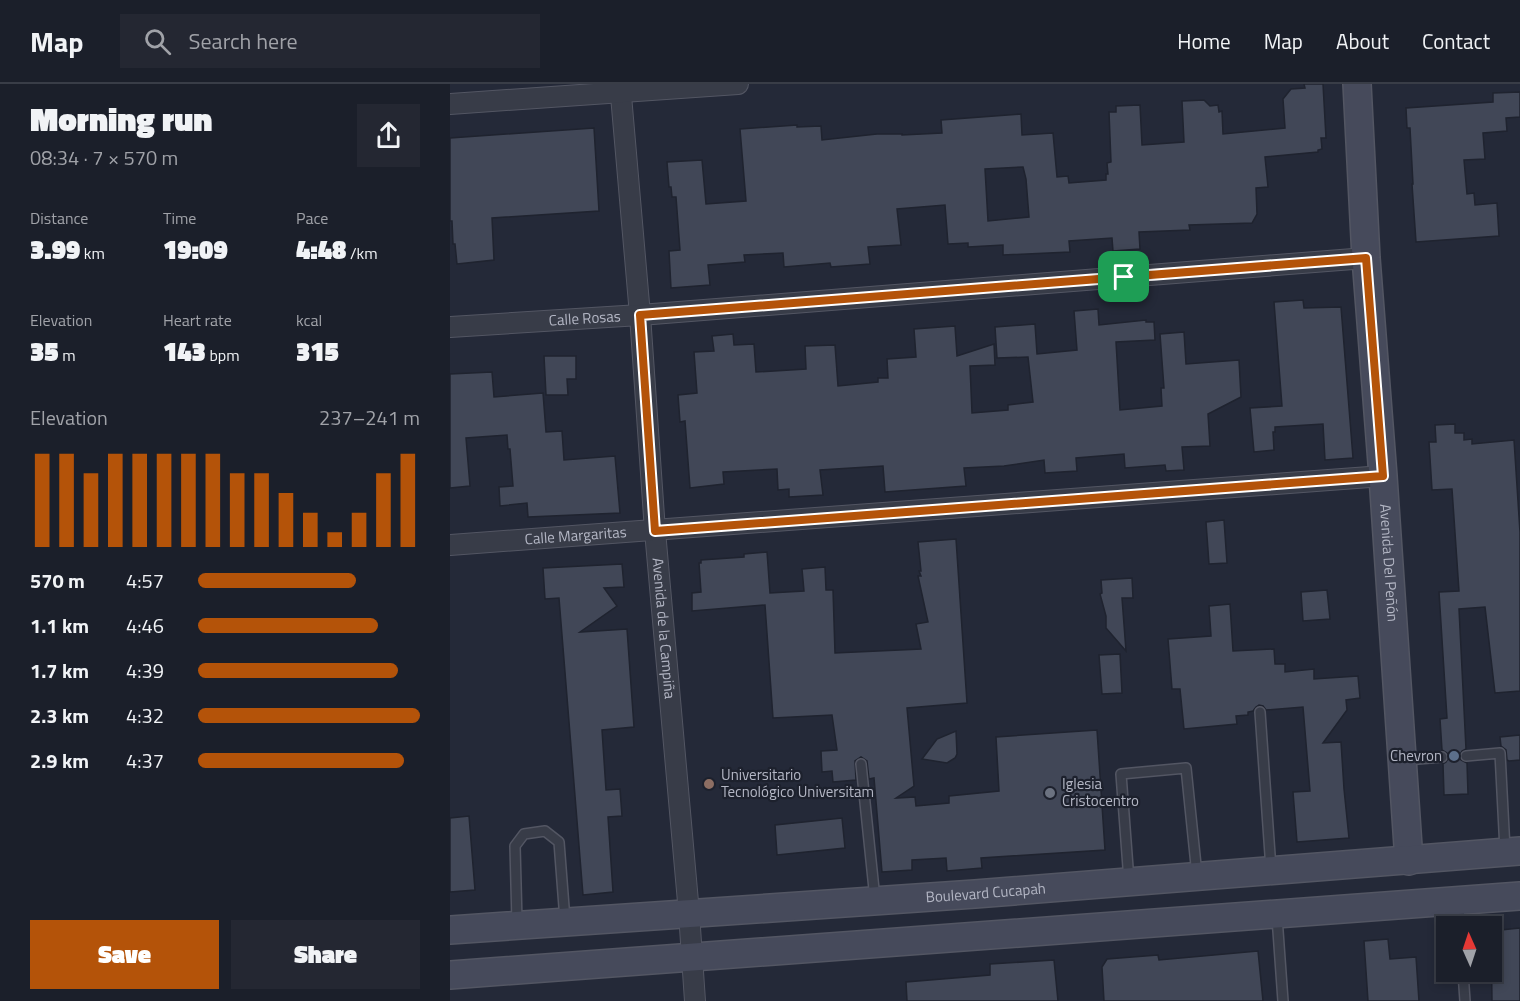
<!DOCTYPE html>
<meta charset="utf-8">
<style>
:root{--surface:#1b1f2a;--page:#242732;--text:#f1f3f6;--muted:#a0a2a8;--line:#393d47;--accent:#b45309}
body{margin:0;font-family:"Titillium Web",sans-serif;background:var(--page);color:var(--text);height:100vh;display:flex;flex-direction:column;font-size:22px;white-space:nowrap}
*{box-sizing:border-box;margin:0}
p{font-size:20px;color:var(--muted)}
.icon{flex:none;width:33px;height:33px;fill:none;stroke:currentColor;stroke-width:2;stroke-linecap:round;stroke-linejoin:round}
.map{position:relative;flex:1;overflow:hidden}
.panel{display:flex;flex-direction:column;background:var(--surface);width:450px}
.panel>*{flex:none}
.needle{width:39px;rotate:357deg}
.buttons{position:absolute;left:986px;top:832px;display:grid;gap:12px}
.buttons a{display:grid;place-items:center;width:66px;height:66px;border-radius:0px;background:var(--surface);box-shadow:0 3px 9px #0003,0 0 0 2px var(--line);font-size:30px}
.pin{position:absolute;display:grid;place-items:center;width:51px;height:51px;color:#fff;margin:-26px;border-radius:12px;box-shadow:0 3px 9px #0006}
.round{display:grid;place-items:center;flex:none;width:63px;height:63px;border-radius:0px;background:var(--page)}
.overview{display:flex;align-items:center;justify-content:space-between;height:102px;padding:0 30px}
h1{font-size:33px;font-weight:800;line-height:45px}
.metrics{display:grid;grid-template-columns:repeat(3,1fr);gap:9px;height:102px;padding:6px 30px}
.metrics div{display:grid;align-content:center}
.metrics b{font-size:26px;font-weight:800}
.metrics small{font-size:16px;font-weight:400}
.metrics p{font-size:16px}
.chart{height:168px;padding:12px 30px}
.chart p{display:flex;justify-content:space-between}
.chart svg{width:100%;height:108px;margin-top:6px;stroke:var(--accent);stroke-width:6}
.cta{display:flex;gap:12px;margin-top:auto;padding:12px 30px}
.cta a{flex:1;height:69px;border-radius:0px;background:var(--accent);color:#fff;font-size:24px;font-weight:800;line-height:69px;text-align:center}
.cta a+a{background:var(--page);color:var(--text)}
ul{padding:0 30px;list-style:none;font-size:20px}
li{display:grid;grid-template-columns:96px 72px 1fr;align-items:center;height:45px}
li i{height:15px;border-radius:8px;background:var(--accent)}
header{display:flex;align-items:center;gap:36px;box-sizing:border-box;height:84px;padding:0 30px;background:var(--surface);border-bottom:2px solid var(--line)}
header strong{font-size:28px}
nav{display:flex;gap:33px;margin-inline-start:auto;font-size:21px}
.search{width:420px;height:54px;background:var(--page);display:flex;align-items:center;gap:15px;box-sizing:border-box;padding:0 21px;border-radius:0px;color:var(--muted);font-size:22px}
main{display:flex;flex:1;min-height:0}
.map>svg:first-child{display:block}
</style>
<header>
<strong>Map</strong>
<div class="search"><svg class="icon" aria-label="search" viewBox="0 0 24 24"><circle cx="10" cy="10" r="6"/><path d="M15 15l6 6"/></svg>Search here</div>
<nav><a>Home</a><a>Map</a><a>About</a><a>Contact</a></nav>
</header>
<main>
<section class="panel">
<div class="overview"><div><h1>Morning run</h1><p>08:34 · 7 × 570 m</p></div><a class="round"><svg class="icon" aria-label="share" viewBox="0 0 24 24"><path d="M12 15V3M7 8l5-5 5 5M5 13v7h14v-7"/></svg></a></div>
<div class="metrics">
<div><p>Distance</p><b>3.99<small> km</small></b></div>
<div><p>Time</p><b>19:09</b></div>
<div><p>Pace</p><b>4:48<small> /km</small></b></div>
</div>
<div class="metrics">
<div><p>Elevation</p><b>35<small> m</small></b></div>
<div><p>Heart rate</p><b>143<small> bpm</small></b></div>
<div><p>kcal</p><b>315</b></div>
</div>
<div class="chart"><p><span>Elevation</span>237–241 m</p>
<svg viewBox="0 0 160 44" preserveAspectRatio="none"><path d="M5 44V6M15 44V6M25 44V14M35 44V6M45 44V6M55 44V6M65 44V6M75 44V6M85 44V14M95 44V14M105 44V22M115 44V30M125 44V38M135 44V30M145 44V14M155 44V6"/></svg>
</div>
<ul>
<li><b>570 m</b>4:57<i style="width:71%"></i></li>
<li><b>1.1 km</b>4:46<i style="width:81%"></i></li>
<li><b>1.7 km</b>4:39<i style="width:90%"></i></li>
<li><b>2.3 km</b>4:32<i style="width:100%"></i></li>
<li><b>2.9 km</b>4:37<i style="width:93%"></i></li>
</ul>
<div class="cta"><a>Save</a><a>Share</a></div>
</section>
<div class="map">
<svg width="1070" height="917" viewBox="0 0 1070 917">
<rect width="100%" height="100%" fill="#242938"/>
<g fill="#414757" stroke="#1f232f" stroke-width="1.5" fill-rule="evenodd">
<path d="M854,0H873L876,54H871L872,65L868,66V68L815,73L818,103L806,104L807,130L802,139L739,141L740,146L689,148L690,165L663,167L662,154L619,157L620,168L553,171V161L518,163V159L498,160L495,121L447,125L451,161L418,163L420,180L381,183L380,179L334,183L333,169L294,171L295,178L258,181L260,201L221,204L219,167L230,166L226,113H222L221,103H219L217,78L252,76L256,120L296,117L290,45L347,41V43L371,42L372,56L427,50H452V51L492,49L491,36L571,30L572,51L603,49L607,93L618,92L619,99L656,96V90H658L657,79L661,78L659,28H666V22L690,21L692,61L734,58L732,17L754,16L760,22L768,21L769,28L772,27L773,50L835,44L833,15L841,5L855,4ZM573,83L576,95L579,133L538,137L535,85Z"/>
<polygon points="1070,8 1070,33 1056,34 1057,47 1033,49 1035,75 1014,76 1017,110 1024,109 1025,121 1047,119 1049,152 966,158 962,100 963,100 960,44 957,44 956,24 1043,18 1043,9"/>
<polygon points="144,44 149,127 42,134 44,176 7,180 5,160 3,160 2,137 0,137 0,54"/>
<polygon points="853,216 854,224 891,223 903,374 875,376 873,340 825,343 825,348 823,348 824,366 804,368 800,324 832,322 824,218"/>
<polygon points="648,225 649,241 696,236 696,238 704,238 705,256 666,258 670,326 712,322 711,304 714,304 710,250 734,248 736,280 789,276 791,313 758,330 760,362 732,363 734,386 716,387 715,381 675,384 674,370 626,374 627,387 595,389 594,376 554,382 514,384 516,402 435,408 433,382 370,386 373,411 339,413 339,405 328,406 327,385 273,388 274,400 240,404 235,337 230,338 228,311 247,309 244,268 264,267 262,252 283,250 284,261 304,260 306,288 356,285 355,262 385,261 388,302 428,298 428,294 438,294 437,275 466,273 464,245 505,242 507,272 544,260 545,281 520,282 522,329 558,326 558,321 583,318 578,273 547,274 545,243 585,240 587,270 627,266 624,227"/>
<polygon points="94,272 126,272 126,295 117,295 118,311 96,311"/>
<polygon points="42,288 44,313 93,309 96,348 112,347 114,376 165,372 170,429 78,433 77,419 50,422 49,403 63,402 60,365 58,365 57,351 16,354 20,402 0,404 0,290"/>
<polygon points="1005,340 1005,349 1014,349 1014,356 1022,355 1022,360 1064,356 1070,448 1070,607 1045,609 1035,523 1009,525 1016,665 1012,667 1009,672 1011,676 1017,679 1018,710 994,711 993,680 996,678 999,673 997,669 992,666 990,635 997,634 989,508 1009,507 1002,405 982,406 979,358 986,358 985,341"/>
<polygon points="774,436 777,479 759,480 756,438"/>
<polygon points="506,455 517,619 457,624 464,702 446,714 465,713 466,722 499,719 499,712 549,707 546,653 647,646 655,766 531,774 532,784 497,787 496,774 462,776 462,786 432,788 424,694 419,695 417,677 411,673 405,677 406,696 383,698 382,687 372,688 371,667 387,666 382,631 323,634 315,521 242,527 242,509 251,508 249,479 251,479 251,476 294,473 294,470 317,468 320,509 354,507 352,485 375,483 376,506 383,506 385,569 471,565 466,540 478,538 468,492 471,492 469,487 471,487 468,458"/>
<polygon points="172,480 174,503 154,504 167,522 130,548 177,545 184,643 152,646 156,706 170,705 172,732 158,733 163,808 133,811 109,514 95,515 93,484"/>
<polygon points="682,494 683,514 672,514 676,567 656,544 656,532 650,510 652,509 651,496"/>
<polygon points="877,506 880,535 853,537 851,508"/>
<polygon points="780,520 783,567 824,565 825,580 835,580 835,588 864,585 864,595 908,592 910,614 896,616 897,626 873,659 891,658 894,705 899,754 847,758 843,708 860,707 853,623 816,626 813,622 809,621 806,623 803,627 798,628 798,631 786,632 787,640 734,645 730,605 722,605 718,555 761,552 759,522"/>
<polygon points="670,570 672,609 652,610 649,571"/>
<polygon points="506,647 507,670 505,674 497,679 472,675 487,655"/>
<polygon points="1070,651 1070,676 1059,677 1057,676 1056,666 1051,662 1050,653"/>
<polygon points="19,732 25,806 0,808 0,734"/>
<polygon points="392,734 395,764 327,771 325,741"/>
<polygon points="1070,844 1070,917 1042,917 1041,847"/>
<polygon points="938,855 940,875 966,873 969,917 918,917 914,857"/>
<polygon points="808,867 813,917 654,917 652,883 657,875 708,871 709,876"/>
<polygon points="604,876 608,917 457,917 456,898 540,891 540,880"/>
</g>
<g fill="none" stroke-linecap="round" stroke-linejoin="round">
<g stroke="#535663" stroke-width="12">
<g id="lane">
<polyline points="810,628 821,785"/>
<polyline points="1016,672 1050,669 1055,766"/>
<polyline points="956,676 992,673"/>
<polyline points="411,680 425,815"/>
<polyline points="679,797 671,690 736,684 747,791"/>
<polyline points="1009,819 1010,843"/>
<polyline points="827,833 833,917"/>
<polyline points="67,838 65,762 74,750 95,747 109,758 115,836"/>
<polyline points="1013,888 1015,917"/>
</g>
</g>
<g stroke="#535663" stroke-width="22">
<g id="street">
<path id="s1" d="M170,0L190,231L205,447L239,829L245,917"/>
<polyline points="0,20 288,0"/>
<path id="s2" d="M0,243L190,231L916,174"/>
<path id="s3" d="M0,461L933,392"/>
</g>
</g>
<g stroke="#535663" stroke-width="30">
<g id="secondary">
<path id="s4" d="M907,0L916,174L933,392L959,777"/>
<path id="s5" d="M0,846L525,810L1070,767"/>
<polyline points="0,891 1070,812"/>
</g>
</g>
<use href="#lane" stroke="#383c48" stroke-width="9"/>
<use href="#street" stroke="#383c48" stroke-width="20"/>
<use href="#secondary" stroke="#464a5b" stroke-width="27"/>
</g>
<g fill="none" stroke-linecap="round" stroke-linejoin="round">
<g stroke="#fff" stroke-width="12">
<polygon id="route" points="916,174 933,392 205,447 190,231"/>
</g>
<use href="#route" stroke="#b45309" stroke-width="8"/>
</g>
<circle fill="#5c6f8a" stroke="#1d212d" stroke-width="2" cx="1004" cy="672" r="6"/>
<circle fill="#8d6e63" stroke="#1d212d" stroke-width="2" cx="259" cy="700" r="6"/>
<circle fill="#6b7280" stroke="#1d212d" stroke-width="2" cx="600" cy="709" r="6"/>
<g text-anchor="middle" stroke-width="4.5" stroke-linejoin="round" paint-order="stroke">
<g font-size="15" fill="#b3b6c4" stroke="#1d212d">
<text dy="5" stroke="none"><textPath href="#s2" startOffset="135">Calle Rosas</textPath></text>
<text dy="5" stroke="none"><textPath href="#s3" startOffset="126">Calle Margaritas</textPath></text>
<text dy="5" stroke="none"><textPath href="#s4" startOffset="480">Avenida Del Peñón</textPath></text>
<text dy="5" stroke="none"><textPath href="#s1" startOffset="546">Avenida de la Campiña</textPath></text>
<text dy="5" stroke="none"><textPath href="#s5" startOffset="537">Boulevard Cucapah</textPath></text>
</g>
<g font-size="15" fill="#b3b6c4" stroke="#1d212d" text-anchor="start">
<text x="992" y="677" text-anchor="end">Chevron</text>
<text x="271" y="696">Universitario<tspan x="271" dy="17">Tecnológico Universitam</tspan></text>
<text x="612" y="705">Iglesia<tspan x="612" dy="17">Cristocentro</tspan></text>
</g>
</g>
</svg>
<div class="buttons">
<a><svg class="needle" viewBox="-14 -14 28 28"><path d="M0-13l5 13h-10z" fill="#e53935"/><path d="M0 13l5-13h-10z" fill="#a0a2a8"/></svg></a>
</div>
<div class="pin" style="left:674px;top:193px;background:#1e9e55"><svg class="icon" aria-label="arrive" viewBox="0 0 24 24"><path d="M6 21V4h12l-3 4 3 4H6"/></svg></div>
</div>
</main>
